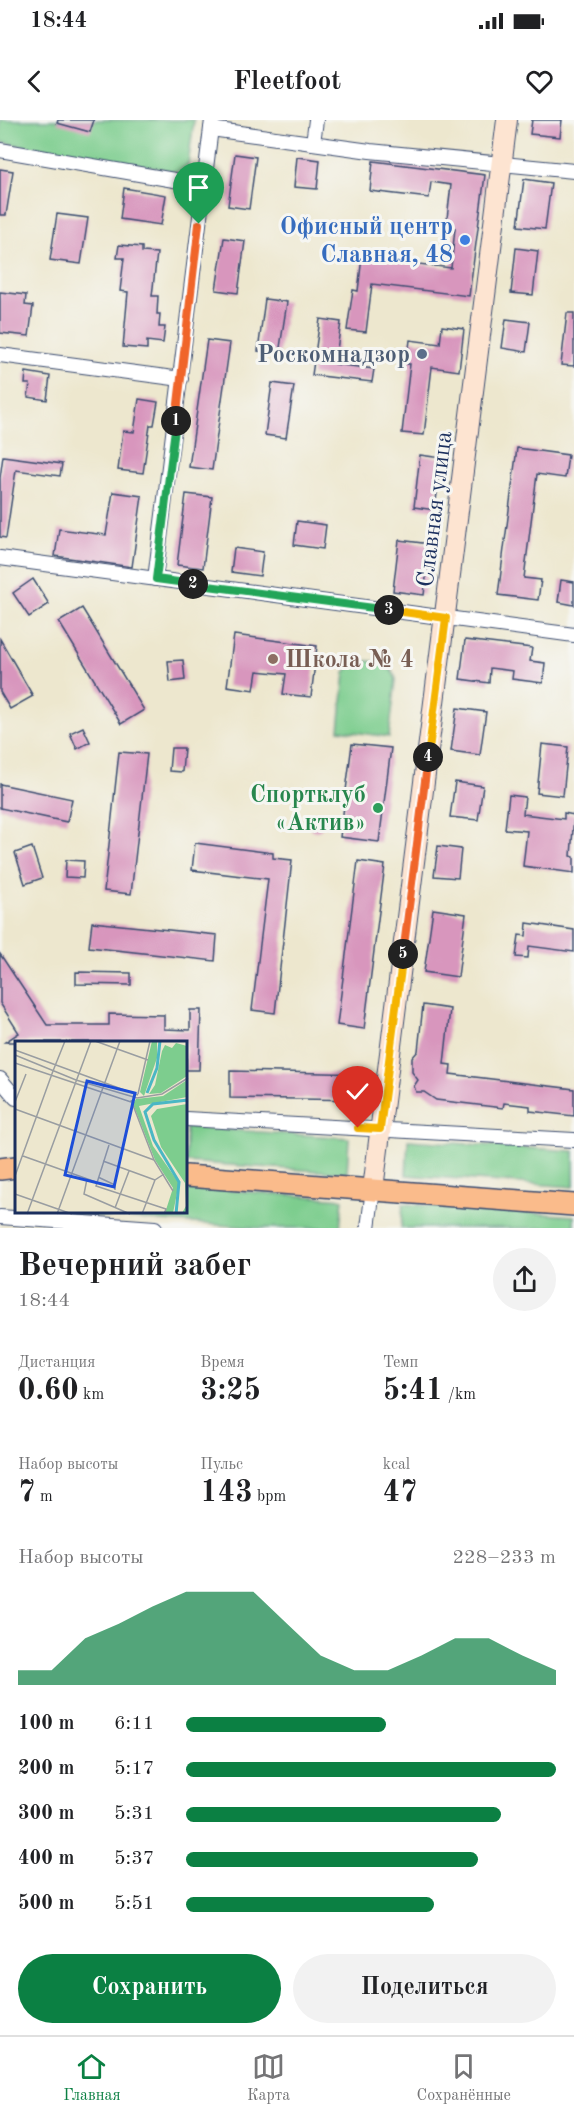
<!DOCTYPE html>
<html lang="ru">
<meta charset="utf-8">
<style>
:root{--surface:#fff;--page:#f2f2f2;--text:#202124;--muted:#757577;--line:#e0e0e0;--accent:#0b8043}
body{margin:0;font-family:"Old Standard TT",serif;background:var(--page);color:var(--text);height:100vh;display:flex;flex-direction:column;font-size:22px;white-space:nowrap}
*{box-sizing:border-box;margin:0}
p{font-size:20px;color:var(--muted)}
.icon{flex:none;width:33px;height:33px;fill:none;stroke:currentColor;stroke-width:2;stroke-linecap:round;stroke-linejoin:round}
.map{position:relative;height:1108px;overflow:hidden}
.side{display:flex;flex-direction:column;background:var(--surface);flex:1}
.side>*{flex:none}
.pin{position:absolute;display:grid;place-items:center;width:51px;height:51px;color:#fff;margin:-62px -26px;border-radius:50% 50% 50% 0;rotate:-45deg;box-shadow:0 0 6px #0007}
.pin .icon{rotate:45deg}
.km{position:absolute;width:30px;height:30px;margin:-15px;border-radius:50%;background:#222;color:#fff;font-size:16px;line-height:30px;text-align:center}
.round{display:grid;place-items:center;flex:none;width:63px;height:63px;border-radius:32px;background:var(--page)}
.overview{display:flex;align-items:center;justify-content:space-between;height:102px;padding:0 18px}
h1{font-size:33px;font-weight:700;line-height:45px}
.stats{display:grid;grid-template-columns:repeat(3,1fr);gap:9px;height:102px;padding:6px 18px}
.stats div{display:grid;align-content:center}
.stats b{font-size:30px;font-weight:700}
.stats small{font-size:16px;font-weight:400}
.stats p{font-size:16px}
.chart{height:168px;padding:12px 18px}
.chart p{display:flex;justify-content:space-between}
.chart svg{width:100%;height:108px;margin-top:6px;fill:var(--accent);opacity:.7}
.cta{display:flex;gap:12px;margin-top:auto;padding:12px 18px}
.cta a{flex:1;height:69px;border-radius:36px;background:var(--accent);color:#fff;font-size:24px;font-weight:700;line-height:69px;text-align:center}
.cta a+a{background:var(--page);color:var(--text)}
ul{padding:0 18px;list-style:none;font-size:20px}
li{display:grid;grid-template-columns:96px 72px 1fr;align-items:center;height:45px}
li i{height:15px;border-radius:8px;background:var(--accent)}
.status{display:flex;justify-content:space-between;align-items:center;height:42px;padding:0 30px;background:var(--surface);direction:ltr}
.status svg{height:16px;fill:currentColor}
header{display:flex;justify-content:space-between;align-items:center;height:78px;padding:0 18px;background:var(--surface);font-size:27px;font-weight:700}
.menu{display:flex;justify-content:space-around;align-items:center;height:84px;border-top:2px solid var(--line);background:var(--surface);font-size:16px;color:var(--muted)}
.menu a{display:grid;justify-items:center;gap:3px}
.menu .selected{color:var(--accent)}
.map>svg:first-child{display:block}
</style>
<div class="status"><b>18:44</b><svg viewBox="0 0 49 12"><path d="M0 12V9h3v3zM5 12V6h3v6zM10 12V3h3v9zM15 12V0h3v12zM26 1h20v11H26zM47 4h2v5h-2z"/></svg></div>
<header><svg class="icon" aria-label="back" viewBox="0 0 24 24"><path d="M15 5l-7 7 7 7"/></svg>Fleetfoot<svg class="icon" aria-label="heart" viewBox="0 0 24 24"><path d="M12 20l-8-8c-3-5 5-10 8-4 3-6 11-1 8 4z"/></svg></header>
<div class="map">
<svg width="574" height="1108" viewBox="0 0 574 1108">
<rect width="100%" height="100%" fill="#f6f6f2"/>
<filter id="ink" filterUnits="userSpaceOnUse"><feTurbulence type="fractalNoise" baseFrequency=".0167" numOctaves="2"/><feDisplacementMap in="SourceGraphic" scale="12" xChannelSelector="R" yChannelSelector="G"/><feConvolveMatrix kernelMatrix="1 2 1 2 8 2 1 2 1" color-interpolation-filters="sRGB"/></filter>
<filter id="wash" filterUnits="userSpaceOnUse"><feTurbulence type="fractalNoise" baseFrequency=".008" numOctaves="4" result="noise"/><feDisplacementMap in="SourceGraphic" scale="24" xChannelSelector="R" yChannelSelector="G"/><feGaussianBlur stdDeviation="1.35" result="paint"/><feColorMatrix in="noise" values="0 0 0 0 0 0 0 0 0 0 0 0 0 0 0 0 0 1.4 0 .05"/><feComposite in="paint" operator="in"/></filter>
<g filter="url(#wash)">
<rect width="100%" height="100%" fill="#ede7ce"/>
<g fill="#7dcd8e" stroke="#4c7e76" stroke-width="1.5">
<polygon points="0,0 194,0 188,45 179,52 0,22"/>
<path d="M364,541C378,541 391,543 396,559L389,617L339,610L345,553L349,547Z"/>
<polygon points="186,1007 349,1018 347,1053 186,1042"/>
<polygon points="408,1020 574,1031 574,1067 406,1055"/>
<polygon points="186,1067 343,1079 340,1108 260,1108 41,1092 186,1092"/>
<polygon points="403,1084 574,1096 574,1108 401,1108"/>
</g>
<g id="blocks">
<g fill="#d896bd">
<polygon points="58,0 94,0 90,12 57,3"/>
<polygon points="532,0 562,0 560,17 530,14"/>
<polygon points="235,34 256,37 249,89 228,86"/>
<polygon points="297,37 320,40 317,69 294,67"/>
<polygon points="373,41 485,55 469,176 372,164 366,212 347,210 353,170 358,171 362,137 451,148 455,108 446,107 451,65 431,62 429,78 370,71"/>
<polygon points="0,49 13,51 6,95 0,95"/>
<polygon points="524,59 551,63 545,109 518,106"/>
<polygon points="124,68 166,75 161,105 120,99"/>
<polygon points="57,94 88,98 81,144 50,140"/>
<polygon points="224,118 245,121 238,173 216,170"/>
<polygon points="119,125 142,127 142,132 157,133 152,176 158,176 157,194 160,194 159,207 165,207 163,223 147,221 147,229 123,227 128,172 120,171 124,138 117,138"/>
<polygon points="516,128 538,131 533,175 511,173"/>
<polygon points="0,172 26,175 25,185 33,186 29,216 0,213"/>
<polygon points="265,179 287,182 279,234 258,231"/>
<polygon points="567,193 574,193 574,246 561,245"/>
<polygon points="320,199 341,202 335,244 374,249 372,262 312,255"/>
<polygon points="506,199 530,202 526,232 502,228"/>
<polygon points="442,206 464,209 459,251 432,247 424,315 402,313 410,244 407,244 410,220 440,224"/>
<polygon points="207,220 230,223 212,350 189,347"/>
<polygon points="26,252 50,256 47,280 28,277 30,264 25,264"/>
<polygon points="272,263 294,266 286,318 265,315"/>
<polygon points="139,279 158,282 154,305 150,305 143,353 118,350 123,311 134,312"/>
<polygon points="517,328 568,335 565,358 537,354 524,458 541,460 538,480 498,475"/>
<polygon points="420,335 441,338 435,390 414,387"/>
<polygon points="3,336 62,344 60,356 16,350 6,418 0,417 0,358"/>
<polygon points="113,372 142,376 132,447 55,436 59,409 106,415"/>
<polygon points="186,374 212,377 203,448 177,445"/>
<polygon points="297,401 326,405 323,429 294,425"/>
<polygon points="399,420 430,424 424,475 393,471"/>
<polygon points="234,428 263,432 260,456 231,452"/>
<polygon points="33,459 49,484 29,497 13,473"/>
<polygon points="561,460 574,462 574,485 558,482"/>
<polygon points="82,488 144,590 121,604 59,502"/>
<polygon points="234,515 317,526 311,577 283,574 286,554 257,551 254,570 227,566"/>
<polygon points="0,519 33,576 10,589 0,572"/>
<polygon points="465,520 532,528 530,541 545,543 543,563 512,559 513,551 490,548 489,563 460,559"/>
<polygon points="183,540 185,560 170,562 168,541"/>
<polygon points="457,588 486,592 480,635 451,631"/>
<polygon points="83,607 90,622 77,629 70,613"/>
<polygon points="352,624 391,628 379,722 340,717"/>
<polygon points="542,624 568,627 563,676 537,673"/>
<polygon points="171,628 184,628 182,652 169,651"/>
<polygon points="119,632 147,634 131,774 104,771"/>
<polygon points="455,662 483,666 478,700 450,697"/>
<polygon points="0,664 72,679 67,702 0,688"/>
<polygon points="509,675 525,677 523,694 564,699 564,693 574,695 571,736 574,737 574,753 523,746 527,711 505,709"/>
<circle cx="316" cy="704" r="7"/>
<polygon points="195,723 273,733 273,738 292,740 275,893 252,890 268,759 192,750"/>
<polygon points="438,726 461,729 458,758 434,756"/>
<polygon points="32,727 42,758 25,764 15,733"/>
<polygon points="66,740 84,741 83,758 65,757"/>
<polygon points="358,741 385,745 364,909 337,905"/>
<polygon points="433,789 466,794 458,857 424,852"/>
<polygon points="92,802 217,815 215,841 89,827"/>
<polygon points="527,803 574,810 574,832 529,826 528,838 516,837 519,815 526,816"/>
<polygon points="0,834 47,905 109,905 109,894 164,895 164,909 190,910 190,890 201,890 199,950 186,950 186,922 5,922 19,913 0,883"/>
<polygon points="76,852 131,853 131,865 76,864"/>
<polygon points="423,885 450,889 444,944 451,945 450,954 574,969 574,996 530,991 530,986 504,983 503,988 436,980 424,972 416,972 414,966 418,960 412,952 412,938 418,931"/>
<polygon points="230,951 367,954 366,980 230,978"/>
</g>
</g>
</g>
<g filter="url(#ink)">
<use href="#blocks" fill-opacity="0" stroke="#3a4b6f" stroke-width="1.5"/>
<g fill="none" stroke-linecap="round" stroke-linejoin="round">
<g stroke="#3a4b6f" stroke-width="16">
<g id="street">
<polyline points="211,9 370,31 574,51"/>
<polyline points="313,23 316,0"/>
<polyline points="0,30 203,65"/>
<polyline points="0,235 181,259"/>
<polyline points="0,438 574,515"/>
<polyline points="155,459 212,0"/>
<polyline points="0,959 16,978"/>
<polyline points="186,999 574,1020"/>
<polyline points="0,1097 155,1108"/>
<polyline points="368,1108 373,1069"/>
</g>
</g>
<g stroke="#3a4b6f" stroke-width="22">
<polyline id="secondary" points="373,1069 507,0"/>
</g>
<g stroke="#3a4b6f" stroke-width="24">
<g id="primary">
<polyline points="0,1049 16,1047"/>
<polyline points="186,1056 574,1085"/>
</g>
</g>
<use href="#street" stroke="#fff" stroke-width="14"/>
<use href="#secondary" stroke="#fde4d1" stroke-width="20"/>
<use href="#primary" stroke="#fabb8b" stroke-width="21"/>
</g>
</g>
<g fill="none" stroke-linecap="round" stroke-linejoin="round" filter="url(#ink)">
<g stroke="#fff" stroke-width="12">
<polyline id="split-1" points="176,301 199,104"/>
</g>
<g stroke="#fff" stroke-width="12">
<polyline id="split-2" points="176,301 156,459 193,464"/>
</g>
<g stroke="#fff" stroke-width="12">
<polyline id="split-3" points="193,464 389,490"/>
</g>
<g stroke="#fff" stroke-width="12">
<polyline id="split-4" points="389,490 446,498 428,637"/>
</g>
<g stroke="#fff" stroke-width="12">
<polyline id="split-5" points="403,834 428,637"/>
</g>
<g stroke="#fff" stroke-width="12">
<polyline id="split-6" points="358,1008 380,1009 403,834"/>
</g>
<use href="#split-1" stroke="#f0652b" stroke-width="8"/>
<use href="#split-2" stroke="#22a559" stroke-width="8"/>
<use href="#split-3" stroke="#22a559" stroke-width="8"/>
<use href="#split-4" stroke="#f5b400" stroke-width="8"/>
<use href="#split-5" stroke="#f0652b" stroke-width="8"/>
<use href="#split-6" stroke="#f5b400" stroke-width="8"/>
</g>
<circle fill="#3f7fe0" stroke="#f6f6f2" stroke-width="2" cx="465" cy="120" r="6"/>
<circle fill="#5c6f8a" stroke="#f6f6f2" stroke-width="2" cx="422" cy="234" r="6"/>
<circle fill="#8d6e63" stroke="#f6f6f2" stroke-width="2" cx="273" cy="539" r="6"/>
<circle fill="#2e9e5b" stroke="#f6f6f2" stroke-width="2" cx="378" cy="688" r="6"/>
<g text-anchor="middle" stroke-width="6" stroke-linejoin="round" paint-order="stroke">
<g font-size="24" font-weight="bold" fill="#366cbe" stroke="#f6f6f2" text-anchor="end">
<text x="453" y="114">Офисный центр<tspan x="453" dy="28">Славная, 48</tspan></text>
</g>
<g font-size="24" font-weight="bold" fill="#4e5e75" stroke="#f6f6f2" text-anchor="end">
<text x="410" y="242">Роскомнадзор</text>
</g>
<g font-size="24" fill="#1b2f5e" stroke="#f6f6f2">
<text transform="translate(434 389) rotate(-83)" y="8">Славная улица</text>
</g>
<g font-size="24" font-weight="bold" fill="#785e54" stroke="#f6f6f2" text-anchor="start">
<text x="285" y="547">Школа № 4</text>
</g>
<g font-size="24" font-weight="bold" fill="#27864d" stroke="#f6f6f2" text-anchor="end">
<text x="366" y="682">Спортклуб<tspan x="366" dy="28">«Актив»</tspan></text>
</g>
</g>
<g transform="translate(15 921)">
<rect width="172" height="172" fill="#ede7ce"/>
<path d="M137,0H142V17L129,55L125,51ZM161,2L172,5V35L146,52L134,53L140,44L147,10L150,4L157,7ZM172,39V56L124,65L138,105L164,142L158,172H150L158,147L140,119L118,63L121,58L148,55ZM172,63V172H167L171,165L170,142L146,106L136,75L142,68Z" fill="#7dcd8e"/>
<path fill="none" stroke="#4ab7c4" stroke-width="3" d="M132,52L142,27L145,0M161,173L164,141L139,99L130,71L138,63L173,59"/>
<path fill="none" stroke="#999da1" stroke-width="1.5" d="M80,0L133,19M0,9L123,54M0,14L61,39L122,57L147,53L173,37M0,22L116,61M38,30L50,0M123,53L135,0M116,59L139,119L158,150M0,61L11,33M0,68L139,119M94,104L81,145L151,168L149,173M8,115L81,141M88,120L140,139M0,135L38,30M83,136L100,144V149M72,138L69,153L115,173M0,153L57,173M100,167L114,130M12,173L76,0M42,173L105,0M127,173L140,139L149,133"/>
<path fill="#1d4ed8" fill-opacity="0.15" stroke="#1d4ed8" stroke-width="3" d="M72,40L120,52L99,146L50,134Z"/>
<rect width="172" height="172" fill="none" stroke="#1b2f5e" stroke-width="3"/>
</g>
</svg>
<div class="pin" style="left:199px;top:104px;background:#1e9e55"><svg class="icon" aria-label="arrive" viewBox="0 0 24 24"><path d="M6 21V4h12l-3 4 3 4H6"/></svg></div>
<div class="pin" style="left:358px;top:1008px;background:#d93025"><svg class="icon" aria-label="check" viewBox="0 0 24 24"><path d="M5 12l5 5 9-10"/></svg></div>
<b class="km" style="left:176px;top:301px">1</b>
<b class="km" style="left:193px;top:464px">2</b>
<b class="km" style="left:389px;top:490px">3</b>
<b class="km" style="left:428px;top:637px">4</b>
<b class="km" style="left:403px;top:834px">5</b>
</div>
<section class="side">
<div class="overview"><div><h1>Вечерний забег</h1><p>18:44</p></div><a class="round"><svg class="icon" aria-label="share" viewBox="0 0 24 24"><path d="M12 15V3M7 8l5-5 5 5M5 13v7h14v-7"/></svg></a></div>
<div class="stats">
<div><p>Дистанция</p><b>0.60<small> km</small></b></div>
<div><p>Время</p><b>3:25</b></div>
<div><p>Темп</p><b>5:41<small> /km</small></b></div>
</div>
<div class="stats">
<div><p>Набор высоты</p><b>7<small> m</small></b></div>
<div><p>Пульс</p><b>143<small> bpm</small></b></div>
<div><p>kcal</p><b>47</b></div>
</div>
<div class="chart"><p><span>Набор высоты</span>228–233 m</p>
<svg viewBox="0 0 160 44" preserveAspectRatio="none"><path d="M0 44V38L10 38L20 25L30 19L40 12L50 6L60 6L70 6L80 19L90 32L100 38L110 38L120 32L130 25L140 25L150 32L160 38V44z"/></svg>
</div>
<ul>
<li><b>100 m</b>6:11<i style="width:54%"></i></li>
<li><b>200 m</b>5:17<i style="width:100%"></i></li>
<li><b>300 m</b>5:31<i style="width:85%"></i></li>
<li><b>400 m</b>5:37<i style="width:79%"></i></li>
<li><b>500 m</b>5:51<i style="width:67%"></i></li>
</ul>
<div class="cta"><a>Сохранить</a><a>Поделиться</a></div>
</section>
<nav class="menu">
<a class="selected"><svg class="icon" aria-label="home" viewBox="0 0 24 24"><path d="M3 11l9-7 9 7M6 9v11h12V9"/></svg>Главная</a>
<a><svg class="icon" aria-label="map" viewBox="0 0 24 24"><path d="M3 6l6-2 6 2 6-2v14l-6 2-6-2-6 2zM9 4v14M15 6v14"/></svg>Карта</a>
<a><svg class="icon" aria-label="saved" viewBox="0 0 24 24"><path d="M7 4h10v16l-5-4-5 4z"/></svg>Сохранённые</a>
</nav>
